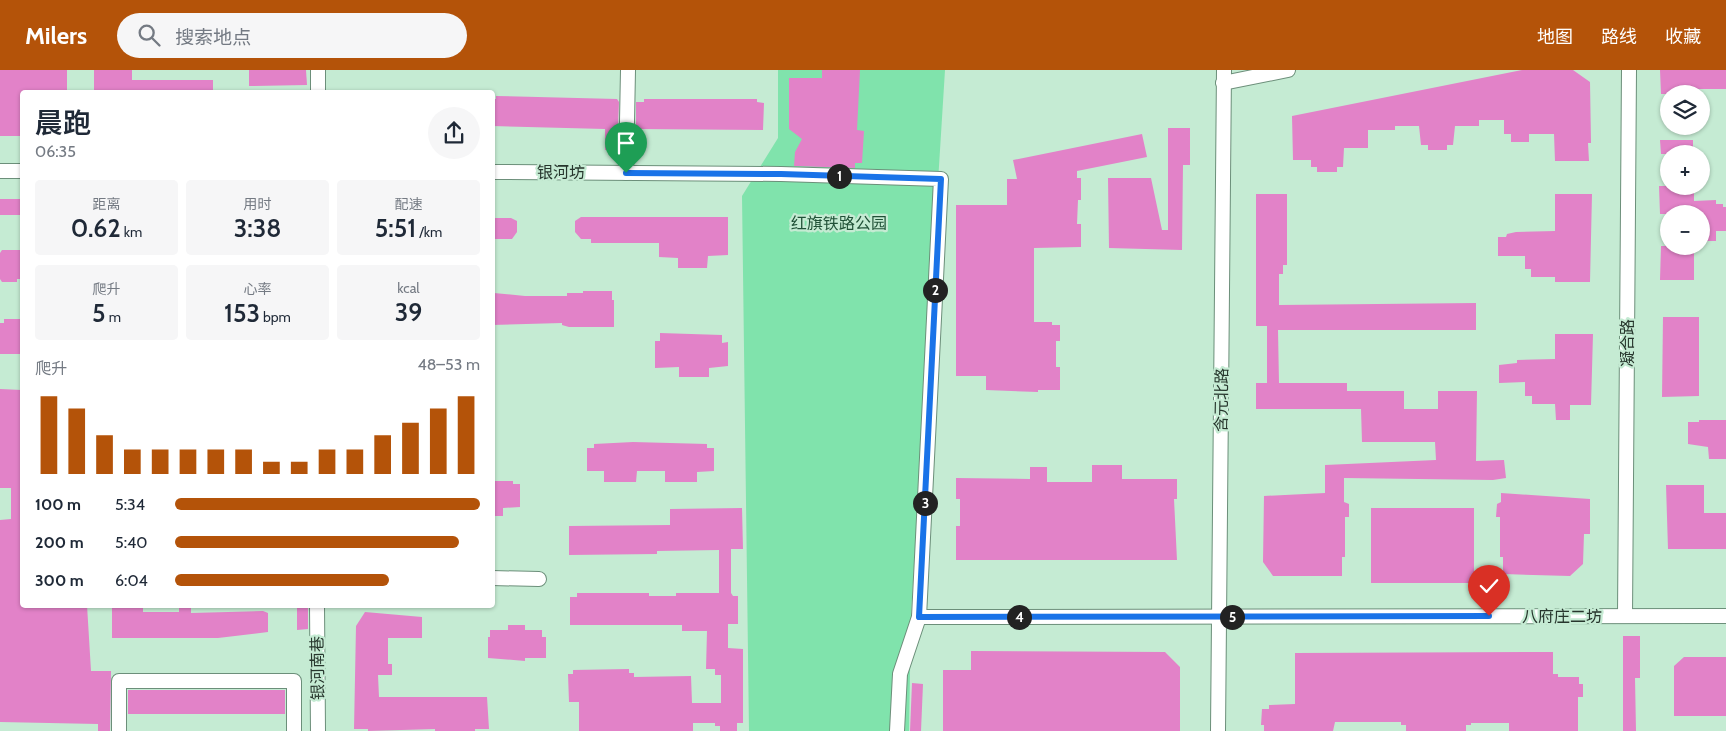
<!DOCTYPE html>
<html lang="zh">
<meta charset="utf-8">
<style>
:root{--surface:#fff;--page:#f6f6f7;--text:#1f2937;--muted:#747a83;--accent:#b45309}
body{margin:0;font-family:Cabin,"Noto Sans SC",sans-serif;background:var(--page);color:var(--text);height:100vh;display:flex;flex-direction:column;font-size:19px;white-space:nowrap}
*{box-sizing:border-box;margin:0}
p{font-size:16px;color:var(--muted)}
.icon{flex:none;width:28px;height:28px;fill:none;stroke:currentColor;stroke-width:2;stroke-linecap:round;stroke-linejoin:round}
.map{position:relative;flex:1;overflow:hidden}
.drawer{position:absolute;left:20px;top:20px;width:475px;height:518px;display:flex;flex-direction:column;background:var(--surface);border-radius:5px;box-shadow:0 1px 4px #0004}
.drawer>*{flex:none}
.controls{position:absolute;left:1660px;top:15px;display:grid;gap:10px}
.controls a{display:grid;place-items:center;width:50px;height:50px;border-radius:50%;background:var(--surface);box-shadow:0 1px 4px #0004;font-size:25px}
.pin{position:absolute;display:grid;place-items:center;width:42px;height:42px;color:#fff;margin:-51px -21px;border-radius:50% 50% 50% 0;rotate:-45deg;box-shadow:0 0 5px #0007}
.pin .icon{rotate:45deg}
.km{position:absolute;width:25px;height:25px;margin:-12px;border-radius:50%;background:#222;color:#fff;font-size:14px;line-height:25px;text-align:center}
.round{display:grid;place-items:center;flex:none;width:52px;height:52px;border-radius:26px;background:var(--page)}
.head{display:flex;align-items:center;justify-content:space-between;height:85px;padding:0 15px}
h1{font-size:28px;font-weight:600;line-height:38px}
.metrics{display:grid;grid-template-columns:repeat(3,1fr);gap:8px;height:85px;padding:5px 15px}
.metrics div{display:grid;align-content:center;border-radius:5px;background:var(--page);text-align:center}
.metrics b{font-size:25px;font-weight:600}
.metrics small{font-size:14px;font-weight:400}
.metrics p{font-size:14px}
.chart{height:140px;padding:10px 15px}
.chart p{display:flex;justify-content:space-between}
.chart svg{width:100%;height:90px;margin-top:5px;stroke:var(--accent);stroke-width:6}
ul{padding:0 15px;list-style:none;font-size:16px}
li{display:grid;grid-template-columns:80px 60px 1fr;align-items:center;height:38px}
li i{height:12px;border-radius:6px;background:var(--accent)}
header{display:flex;align-items:center;gap:30px;box-sizing:border-box;height:70px;padding:0 25px;background:var(--accent);color:#fff}
header strong{font-size:24px}
nav{display:flex;gap:28px;margin-inline-start:auto;font-size:18px}
.search{width:350px;height:45px;background:var(--page);display:flex;align-items:center;gap:12px;box-sizing:border-box;padding:0 18px;border-radius:28px;color:var(--muted);font-size:19px}
.map>svg:first-child{display:block}
</style>
<header>
<strong>Milers</strong>
<div class="search"><svg class="icon" aria-label="search" viewBox="0 0 24 24"><circle cx="10" cy="10" r="6"/><path d="M15 15l6 6"/></svg>搜索地点</div>
<nav><a>地图</a><a>路线</a><a>收藏</a></nav>
</header>
<div class="map">
<svg width="1726" height="661" viewBox="0 0 1726 661">
<rect width="100%" height="100%" fill="#c5ebd3"/>
<polygon fill="#80e3ac" points="778,0 945,0 911,544 909,661 749,661 742,126 778,68"/>
<g fill="#e282c8">
<polygon points="0,0 67,0 67,22 22,22 22,66 0,66"/>
<polygon points="94,0 132,0 132,10 213,10 213,22 94,22"/>
<polygon points="249,0 306,0 307,15 249,16"/>
<polygon points="822,0 860,0 857,60 864,61 862,93 855,93 855,98 794,96 795,82 802,69 789,59 789,8 822,8"/>
<polygon points="1522,0 1573,0 1590,12 1591,73 1588,73 1589,91 1555,91 1554,64 1529,64 1529,72 1511,72 1511,64 1504,64 1504,50 1479,50 1479,56 1455,56 1453,75 1447,75 1447,80 1428,80 1428,75 1421,75 1419,56 1395,56 1395,60 1368,60 1368,78 1344,78 1343,97 1337,97 1337,102 1317,102 1317,97 1311,97 1311,90 1293,90 1292,46"/>
<polygon points="1660,0 1726,0 1726,19 1694,19 1694,24 1661,24"/>
<polygon points="496,26 617,29 619,32 617,80 605,80 605,59 492,56 492,29 496,29"/>
<polygon points="644,29 757,29 757,32 764,33 763,60 636,59 636,32 644,32"/>
<polygon points="1168,58 1190,58 1190,95 1183,95 1182,180 1109,178 1108,108 1151,108 1162,160 1168,160"/>
<polygon points="1142,64 1147,87 1077,101 1077,108 1081,108 1081,130 1078,130 1077,154 1081,154 1081,177 1034,178 1034,252 1052,252 1052,255 1060,255 1060,271 1056,271 1056,297 1060,297 1060,320 1038,320 1038,322 986,320 986,306 956,306 956,135 1007,135 1007,109 1017,109 1013,90"/>
<polygon points="1660,70 1693,70 1693,84 1661,84"/>
<polygon points="1659,116 1694,116 1694,131 1716,130 1716,134 1723,134 1723,137 1726,137 1726,161 1716,161 1716,171 1701,171 1701,144 1660,144"/>
<polygon points="1256,124 1287,124 1287,195 1283,195 1283,204 1279,204 1279,235 1476,233 1476,260 1278,260 1279,313 1347,313 1347,321 1404,321 1404,339 1438,339 1438,321 1477,321 1476,391 1504,390 1506,408 1493,410 1344,408 1344,432 1349,434 1349,447 1345,447 1345,487 1342,487 1342,506 1273,506 1263,492 1264,426 1325,423 1325,395 1436,390 1435,372 1362,372 1361,339 1256,339 1256,313 1267,313 1267,256 1256,256"/>
<polygon points="1555,124 1592,124 1590,212 1555,212 1555,207 1531,207 1531,199 1525,199 1525,186 1498,186 1498,167 1506,167 1507,164 1516,162 1555,161"/>
<rect x="0" y="129" width="22" height="16"/>
<polygon points="581,147 728,147 728,185 708,186 707,198 678,198 678,188 659,187 659,173 591,173 591,169 581,169 575,162 575,151"/>
<polygon points="492,148 511,148 517,151 517,162 512,169 492,169"/>
<polygon points="1661,176 1694,176 1694,210 1660,210"/>
<polygon points="2,180 22,180 22,209 17,209 17,212 2,212 0,209 0,183"/>
<polygon points="583,221 612,221 612,230 614,230 614,257 569,257 562,255 562,253 492,255 494,223 525,226 567,226 567,223 583,223"/>
<polygon points="1663,247 1699,247 1699,326 1662,327"/>
<polygon points="4,249 22,249 22,284 0,284 0,253 4,253"/>
<polygon points="660,263 722,265 722,273 728,272 728,296 709,298 709,307 679,307 679,297 655,298 655,271 660,271"/>
<polygon points="1555,264 1593,264 1591,335 1570,335 1570,350 1556,350 1555,334 1532,334 1532,326 1525,326 1525,312 1499,313 1499,295 1517,293 1517,290 1555,289"/>
<polygon points="0,319 22,320 22,535 87,535 91,601 111,601 110,661 98,661 98,654 0,652 0,450 11,449 11,418 0,418"/>
<polygon points="1699,350 1726,350 1726,389 1709,389 1708,377 1688,374 1688,352 1699,352"/>
<polygon points="633,372 707,374 707,378 714,378 714,401 697,402 697,412 665,412 665,401 637,401 636,412 604,412 604,401 587,401 587,378 594,378 594,374"/>
<polygon points="1092,395 1122,395 1122,409 1177,409 1177,429 1174,429 1177,490 956,490 956,456 960,456 960,429 956,429 956,408 1030,409 1030,397 1047,397 1047,412 1092,412"/>
<polygon points="492,411 513,411 513,414 520,414 520,437 503,438 503,446 492,446"/>
<polygon points="1666,415 1704,415 1704,443 1726,443 1726,479 1668,479"/>
<polygon points="1501,423 1590,429 1590,464 1584,464 1583,494 1570,506 1503,504 1503,487 1500,487 1500,447 1496,447 1497,434 1501,432"/>
<polygon points="742,438 743,479 731,479 731,523 733,526 738,526 738,554 728,554 728,578 743,579 743,653 737,653 737,661 720,661 720,656 715,656 715,653 693,653 693,661 579,661 579,632 569,632 568,604 573,604 573,600 629,599 629,603 634,603 634,607 691,606 692,633 721,633 721,605 715,605 715,599 706,599 707,561 682,561 682,555 570,555 570,527 577,527 577,523 649,523 649,526 676,526 676,523 719,523 719,480 657,481 657,484 569,485 569,456 670,455 670,439"/>
<rect x="1371" y="438" width="103" height="75"/>
<polygon points="297,535 308,535 308,559 297,560"/>
<polygon points="112,538 143,538 143,542 179,542 179,538 191,538 191,543 263,541 268,543 268,562 218,568 112,568"/>
<polygon points="365,542 422,547 422,568 388,568 388,594 392,594 392,605 378,605 379,627 487,627 489,659 475,659 475,661 435,661 435,659 368,661 368,659 354,659 356,556"/>
<polygon points="508,555 525,555 525,560 542,560 542,567 546,567 546,588 525,588 525,591 488,588 488,567 490,567 490,560 508,560"/>
<polygon points="1623,566 1640,566 1640,608 1635,608 1636,661 1623,661"/>
<polygon points="971,581 1165,582 1180,597 1180,661 943,661 943,600 971,600"/>
<polygon points="1553,582 1553,604 1558,604 1558,607 1579,607 1579,614 1583,614 1583,627 1578,627 1578,661 1509,661 1509,653 1471,653 1471,655 1466,655 1466,661 1406,661 1406,655 1401,655 1401,652 1335,652 1333,661 1264,661 1264,655 1261,655 1262,639 1269,639 1269,635 1295,634 1295,583"/>
<polygon points="1684,587 1726,587 1726,646 1674,646 1674,596"/>
<polygon points="912,613 923,614 921,661 910,661"/>
<rect x="128" y="620" width="157" height="24"/>
</g>
<g fill="none" stroke-linecap="round" stroke-linejoin="round">
<g stroke="#6c8f7a" stroke-width="16">
<g id="minor">
<polyline points="1223,13 1288,0"/>
<polyline points="318,22 318,0"/>
<polyline points="0,101 22,101"/>
<polyline points="492,102 781,104 941,109 919,547 900,604 897,661"/>
<polyline points="626,103 628,0"/>
<polyline points="492,508 539,509"/>
<polyline points="317,535 318,661"/>
<polyline points="1625,546 1629,0"/>
<polyline points="919,547 1726,546"/>
<polyline points="119,661 119,611 294,611 294,661"/>
<polyline points="1218,661 1224,0"/>
</g>
</g>
<use href="#minor" stroke="#fff" stroke-width="14"/>
</g>
<g fill="none" stroke-linecap="round" stroke-linejoin="round">
<g stroke="#fff" stroke-width="10">
<polyline id="route" points="626,103 781,104 941,109 919,547 1489,546"/>
</g>
<use href="#route" stroke="#1a73e8" stroke-width="6"/>
</g>
<g text-anchor="middle" stroke-width="4.5" stroke-linejoin="round" paint-order="stroke">
<g font-size="16" fill="#27362d" stroke="#c5ebd3">
<text x="561" y="108">银河坊</text>
<text transform="translate(1627 273) rotate(-90)" y="6">凝合路</text>
<text transform="translate(1221 330) rotate(-89)" y="6">含元北路</text>
<text x="1562" y="552">八府庄二坊</text>
<text transform="translate(317 598) rotate(-91)" y="6">银河南巷</text>
</g>
<g font-size="16" fill="#205137" stroke="#c5ebd3">
<text x="839" y="159">红旗铁路公园</text>
</g>
</g>
</svg>
<div class="controls">
<a><svg class="icon" aria-label="layers" viewBox="0 0 24 24"><path d="M12 4l9 5-9 5-9-5zM3 14l9 5 9-5"/></svg></a>
<a>+</a>
<a>−</a>
</div>
<div class="pin" style="left:626px;top:103px;background:#1e9e55"><svg class="icon" aria-label="arrive" viewBox="0 0 24 24"><path d="M6 21V4h12l-3 4 3 4H6"/></svg></div>
<div class="pin" style="left:1489px;top:546px;background:#d93025"><svg class="icon" aria-label="check" viewBox="0 0 24 24"><path d="M5 12l5 5 9-10"/></svg></div>
<b class="km" style="left:839px;top:106px">1</b>
<b class="km" style="left:935px;top:220px">2</b>
<b class="km" style="left:925px;top:433px">3</b>
<b class="km" style="left:1019px;top:547px">4</b>
<b class="km" style="left:1232px;top:547px">5</b>
<section class="drawer">
<div class="head"><div><h1>晨跑</h1><p>06:35</p></div><a class="round"><svg class="icon" aria-label="share" viewBox="0 0 24 24"><path d="M12 15V3M7 8l5-5 5 5M5 13v7h14v-7"/></svg></a></div>
<div class="metrics">
<div><p>距离</p><b>0.62<small> km</small></b></div>
<div><p>用时</p><b>3:38</b></div>
<div><p>配速</p><b>5:51<small> /km</small></b></div>
</div>
<div class="metrics">
<div><p>爬升</p><b>5<small> m</small></b></div>
<div><p>心率</p><b>153<small> bpm</small></b></div>
<div><p>kcal</p><b>39</b></div>
</div>
<div class="chart"><p><span>爬升</span>48–53 m</p>
<svg viewBox="0 0 160 44" preserveAspectRatio="none"><path d="M5 44V6M15 44V12M25 44V25M35 44V32M45 44V32M55 44V32M65 44V32M75 44V32M85 44V38M95 44V38M105 44V32M115 44V32M125 44V25M135 44V19M145 44V12M155 44V6"/></svg>
</div>
<ul>
<li><b>100 m</b>5:34<i style="width:100%"></i></li>
<li><b>200 m</b>5:40<i style="width:93%"></i></li>
<li><b>300 m</b>6:04<i style="width:70%"></i></li>
</ul>
</section>
</div>
